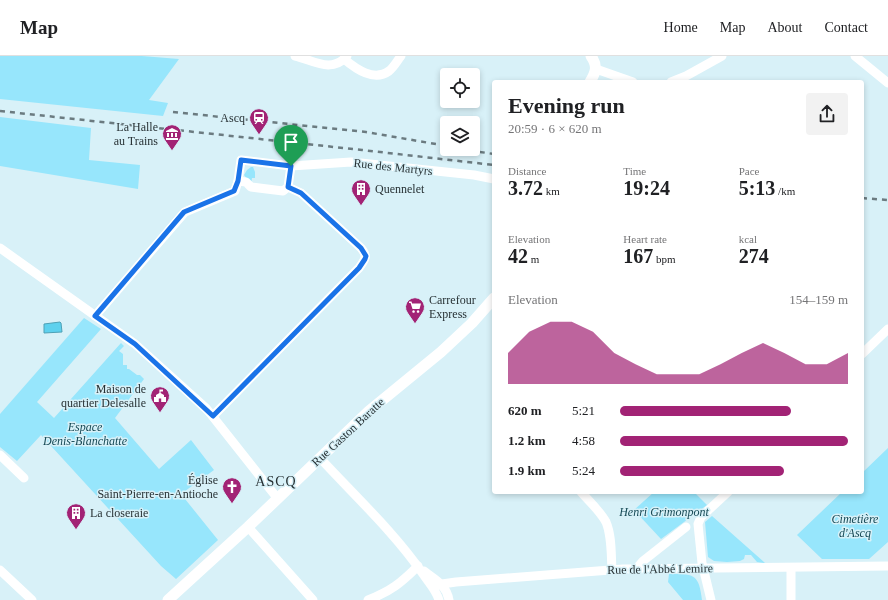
<!DOCTYPE html>
<meta charset="utf-8">
<style>
:root{--surface:#fff;--page:#f2f2f2;--text:#202124;--muted:#757577;--line:#e0e0e0;--accent:#a22375}
body{margin:0;font-family:"Times New Roman",serif;background:var(--page);color:var(--text);height:100vh;display:flex;flex-direction:column;font-size:15px;white-space:nowrap}
*{box-sizing:border-box;margin:0}
p{font-size:13px;color:var(--muted)}
.icon{flex:none;width:22px;height:22px;fill:none;stroke:currentColor;stroke-width:2;stroke-linecap:round;stroke-linejoin:round}
.map{position:relative;flex:1;overflow:hidden}
.details{position:absolute;left:492px;top:24px;width:372px;height:414px;display:flex;flex-direction:column;background:var(--surface);border-radius:4px;box-shadow:0 2px 6px #0003}
.details>*{flex:none}
.tools{position:absolute;left:440px;top:12px;display:grid;gap:8px}
.tools a{display:grid;place-items:center;width:40px;height:40px;border-radius:4px;background:var(--surface);box-shadow:0 2px 6px #0003;font-size:20px}
.pin{position:absolute;display:grid;place-items:center;width:34px;height:34px;color:#fff;margin:-41px -17px;border-radius:50% 50% 50% 0;rotate:-45deg;box-shadow:0 0 4px #0007}
.pin .icon{rotate:45deg}
.round{display:grid;place-items:center;flex:none;width:42px;height:42px;border-radius:4px;background:var(--page)}
.overview{display:flex;align-items:center;justify-content:space-between;height:68px;padding:0 16px}
h1{font-size:22px;font-weight:700;line-height:30px}
.figures{display:grid;grid-template-columns:repeat(3,1fr);gap:6px;height:68px;padding:4px 16px}
.figures div{display:grid;align-content:center}
.figures b{font-size:20px;font-weight:700}
.figures small{font-size:11px;font-weight:400}
.figures p{font-size:11px}
.chart{height:112px;padding:8px 16px}
.chart p{display:flex;justify-content:space-between}
.chart svg{width:100%;height:72px;margin-top:4px;fill:var(--accent);opacity:.7}
ul{padding:0 16px;list-style:none;font-size:13px}
li{display:grid;grid-template-columns:64px 48px 1fr;align-items:center;height:30px}
li i{height:10px;border-radius:5px;background:var(--accent)}
header{display:flex;align-items:center;gap:24px;box-sizing:border-box;height:56px;padding:0 20px;background:var(--surface);border-bottom:1px solid var(--line)}
header strong{font-size:19px}
nav{display:flex;gap:22px;margin-inline-start:auto;font-size:14px}
.map>svg:first-child{display:block}
</style>
<header>
<strong>Map</strong>
<nav><a>Home</a><a>Map</a><a>About</a><a>Contact</a></nav>
</header>
<div class="map">
<svg width="888" height="544" viewBox="0 0 888 544">
<rect width="100%" height="100%" fill="#d8f1f8"/>
<g fill="#97e6fc">
<polygon points="0,0 142,0 179,3 149,44 168,47 163,60 0,43"/>
<polygon points="0,61 91,72 89,104 140,109 138,133 0,110"/>
<polygon points="251,111 253,111 255,116 255,122 252,122 251,128 244,119 247,114"/>
<polygon points="84,262 101,273 37,346 54,362 121,287 124,290 119,295 123,298 123,309 127,309 127,313 129,313 137,319 140,319 144,323 115,362 159,413 191,384 214,414 181,438 218,484 176,523 161,510 41,379 17,405 0,391 0,358"/>
<polygon points="888,392 888,486 869,503 822,503 797,479 842,436 862,436 862,417"/>
<polygon points="654,436 694,436 707,449 661,483 634,454"/>
<polygon points="712,460 765,507 757,506 751,499 745,499 744,503 740,505 727,506 714,505 708,501 705,466"/>
<path d="M669,518C693,518 699,517 702,544H683L668,526Z"/>
</g>
<polygon fill="#5ed1ee" stroke="#4ea1b6" points="60,266 61,267 62,276 44,277 44,268"/>
<g fill="none" stroke-linecap="round" stroke-linejoin="round">
<g stroke="#fff" stroke-width="9">
<path d="M295,0C313,4 331,18 347,0"/>
<polyline points="855,0 888,27"/>
<path d="M344,3C356,13 374,26 389,15C394,11 397,5 401,0"/>
<polyline points="596,13 633,26"/>
<polyline points="671,26 686,20 722,0"/>
<polyline points="238,125 246,126 251,131 283,135 288,131 291,110"/>
<polyline points="0,192 135,288 206,352 278,443"/>
<polyline points="95,260 185,156 235,135 238,125 241,104 291,110 351,106 474,119 494,123"/>
<polyline points="862,298 888,273"/>
<path d="M213,360L359,212C365,204 368,200 361,192L301,137L288,131"/>
<polyline points="0,399 24,422"/>
<path d="M320,402C355,440 394,476 423,518C429,527 436,534 439,544"/>
<path d="M581,436C589,445 600,455 606,466C612,480 611,499 612,514"/>
<polyline points="248,471 313,544"/>
<polyline points="637,512 643,505 686,471"/>
<polyline points="0,514 32,544"/>
<path d="M424,515C435,524 446,528 449,544"/>
<polyline points="433,531 442,528 456,526 623,513 888,510"/>
<path d="M368,544C391,535 401,527 418,510"/>
<polyline points="711,544 702,507 698,468 701,461 728,436"/>
<polyline points="791,544 791,512"/>
</g>
<g stroke="#fff" stroke-width="11">
<path d="M590,26C596,16 598,10 591,0"/>
<polyline points="168,544 248,471 369,355 441,296 472,267 494,242"/>
</g>
<g stroke="#6b7b80" stroke-width="2.5" stroke-dasharray="5 5" stroke-linecap="butt">
<polyline points="0,55 362,94 494,109"/>
<polyline points="173,56 366,76 447,90"/>
<polyline points="460,93 494,98"/>
<polyline points="862,142 888,144"/>
</g>
</g>
<g fill="none" stroke-linecap="round" stroke-linejoin="round">
<g stroke="#fff" stroke-width="8">
<polygon id="route" points="241,104 291,110 288,131 301,137 361,192 366,200 365,203 359,212 213,360 135,288 95,260 184,156 234,135 238,125"/>
</g>
<use href="#route" stroke="#1a73e8" stroke-width="5"/>
</g>
<defs>
<g id="station-pin" transform="scale(1)"><path d="M0 17L-7.5 6A9.5 9.5 0 1 1 7.5 6Z" fill="#a22375" stroke="#d8f1f8"/><path d="M-3-6H3Q5-6 5-4V2Q5 4 3 4L4.5 6H3L1.5 4h-3L-3 6H-4.5L-3 4Q-5 4-5 2V-4Q-5-6-3-6ZM-3.5-4v3h7v-3ZM-3.5 1v1.5H-2V1ZM2 1v1.5H3.5V1Z" fill="#fff"/></g>
<g id="museum-pin" transform="scale(1)"><path d="M0 17L-7.5 6A9.5 9.5 0 1 1 7.5 6Z" fill="#a22375" stroke="#d8f1f8"/><path d="M0-6L6-3V-2H-6V-3ZM-5-1h2V3h-2ZM-1-1h2V3h-2ZM3-1h2V3H3ZM-6 4H6V6H-6Z" fill="#fff"/></g>
<g id="building-pin" transform="scale(1)"><path d="M0 17L-7.5 6A9.5 9.5 0 1 1 7.5 6Z" fill="#a22375" stroke="#d8f1f8"/><path d="M-4-6H4V6H1V3H-1V6H-4ZM-2.5-4.3h1.7v1.8h-1.7ZM.8-4.3h1.7v1.8H.8ZM-2.5-1h1.7V.8h-1.7ZM.8-1h1.7V.8H.8Z" fill="#fff"/></g>
<g id="supermarket-pin" transform="scale(1)"><path d="M0 17L-7.5 6A9.5 9.5 0 1 1 7.5 6Z" fill="#a22375" stroke="#d8f1f8"/><path d="M-6-5.5h2.5l.6 2H6L4.5 2H-2.5L-4.4-4H-6ZM-1.5 3.2a1.3 1.3 0 1 0 .1 0ZM3 3.2a1.3 1.3 0 1 0 .1 0Z" fill="#fff"/></g>
<g id="civic-pin" transform="scale(1)"><path d="M0 17L-7.5 6A9.5 9.5 0 1 1 7.5 6Z" fill="#a22375" stroke="#d8f1f8"/><path d="M-.6-6.5H3V-4.5H.6V-3L4-1V1h2V6H-6V1h2V-1L-.6-3ZM-1.2 2.5V6h2.4V2.5Z" fill="#fff"/></g>
<g id="church-pin" transform="scale(1)"><path d="M0 17L-7.5 6A9.5 9.5 0 1 1 7.5 6Z" fill="#a22375" stroke="#d8f1f8"/><path d="M-1.2-6h2.4v3.5h3.3v2.4h-3.3V6h-2.4V-.1h-3.3v-2.4h3.3Z" fill="#fff"/></g>
</defs>
<g fill-rule="evenodd">
<use href="#station-pin" x="259" y="62"/>
<use href="#museum-pin" x="172" y="78"/>
<use href="#building-pin" x="361" y="133"/>
<use href="#supermarket-pin" x="415" y="251"/>
<use href="#civic-pin" x="160" y="340"/>
<use href="#church-pin" x="232" y="431"/>
<use href="#building-pin" x="76" y="457"/>
</g>
<g text-anchor="middle" stroke-width="3" stroke-linejoin="round" paint-order="stroke">
<g font-size="12" fill="#273134" stroke="#d8f1f8" text-anchor="end">
<text x="245" y="66">Ascq</text>
<text x="158" y="75">La Halle<tspan x="158" dy="14">au Trains</tspan></text>
<text x="375" y="137" text-anchor="start">Quennelet</text>
<text x="429" y="248" text-anchor="start">Carrefour<tspan x="429" dy="14">Express</tspan></text>
<text x="146" y="337">Maison de<tspan x="146" dy="14">quartier Delesalle</tspan></text>
<text x="218" y="428">Église<tspan x="218" dy="14">Saint-Pierre-en-Antioche</tspan></text>
<text x="90" y="461" text-anchor="start">La closeraie</text>
</g>
<g font-size="12" fill="#273134" stroke="#d8f1f8">
<text transform="translate(393 111) rotate(6)" y="4">Rue des Martyrs</text>
<text transform="translate(348 376) rotate(-43)" y="4">Rue Gaston Baratte</text>
<text transform="translate(660 513) rotate(-1)" y="4">Rue de l'Abbé Lemire</text>
</g>
<g font-size="12" font-style="italic" fill="#164955" stroke="#d8f1f8">
<text x="85" y="375">Espace<tspan x="85" dy="14">Denis-Blanchatte</tspan></text>
<text x="664" y="460">Henri Grimonpont</text>
<text x="855" y="467">Cimetière<tspan x="855" dy="14">d'Ascq</tspan></text>
</g>
<g font-size="14" letter-spacing="1" fill="#273134" stroke="#d8f1f8">
<text x="276" y="430">ASCQ</text>
</g>
</g>
</svg>
<div class="tools">
<a><svg class="icon" aria-label="locate" viewBox="0 0 24 24"><circle cx="12" cy="12" r="6"/><path d="M12 2v4M12 18v4M2 12h4M18 12h4"/></svg></a>
<a><svg class="icon" aria-label="layers" viewBox="0 0 24 24"><path d="M12 4l9 5-9 5-9-5zM3 14l9 5 9-5"/></svg></a>
</div>
<div class="pin" style="left:291px;top:110px;background:#1e9e55"><svg class="icon" aria-label="arrive" viewBox="0 0 24 24"><path d="M6 21V4h12l-3 4 3 4H6"/></svg></div>
<section class="details">
<div class="overview"><div><h1>Evening run</h1><p>20:59 · 6 × 620 m</p></div><a class="round"><svg class="icon" aria-label="share" viewBox="0 0 24 24"><path d="M12 15V3M7 8l5-5 5 5M5 13v7h14v-7"/></svg></a></div>
<div class="figures">
<div><p>Distance</p><b>3.72<small> km</small></b></div>
<div><p>Time</p><b>19:24</b></div>
<div><p>Pace</p><b>5:13<small> /km</small></b></div>
</div>
<div class="figures">
<div><p>Elevation</p><b>42<small> m</small></b></div>
<div><p>Heart rate</p><b>167<small> bpm</small></b></div>
<div><p>kcal</p><b>274</b></div>
</div>
<div class="chart"><p><span>Elevation</span>154–159 m</p>
<svg viewBox="0 0 160 44" preserveAspectRatio="none"><path d="M0 44V25L10 12L20 6L30 6L40 12L50 25L60 32L70 38L80 38L90 38L100 32L110 25L120 19L130 25L140 32L150 32L160 25V44z"/></svg>
</div>
<ul>
<li><b>620 m</b>5:21<i style="width:75%"></i></li>
<li><b>1.2 km</b>4:58<i style="width:100%"></i></li>
<li><b>1.9 km</b>5:24<i style="width:72%"></i></li>
</ul>
</section>
</div>
